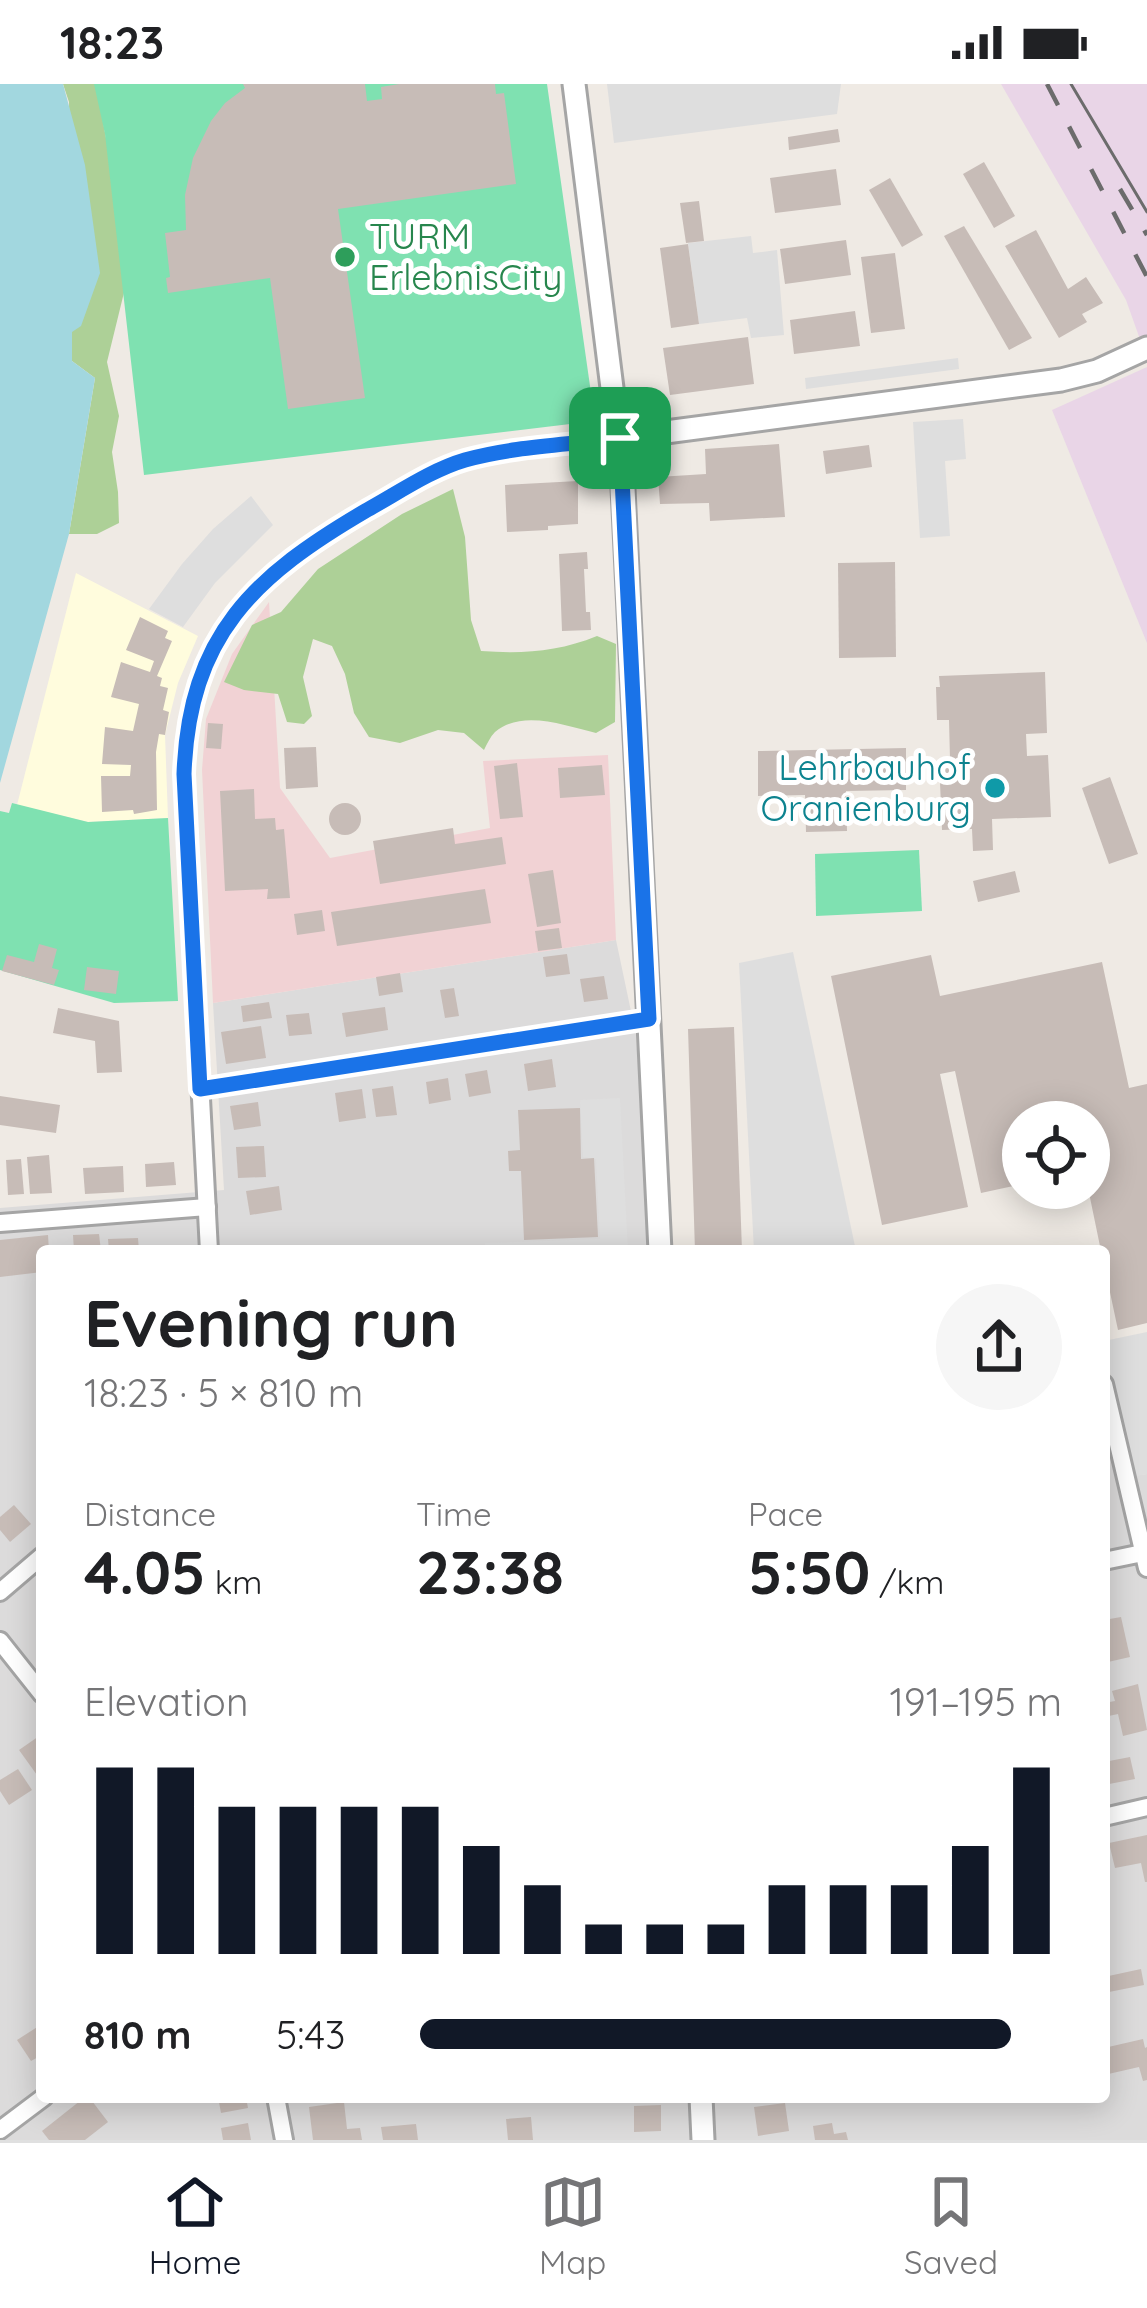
<!DOCTYPE html>
<meta charset="utf-8">
<style>
:root{--surface:#fff;--page:#f6f6f6;--text:#202124;--muted:#757577;--line:#e0e0e0;--accent:#111827}
body{margin:0;font-family:Quicksand,sans-serif;background:var(--page);color:var(--text);height:100vh;display:flex;flex-direction:column;font-size:45px;white-space:nowrap}
*{box-sizing:border-box;margin:0}
p{font-size:39px;color:var(--muted)}
.icon{flex:none;width:66px;height:66px;fill:none;stroke:currentColor;stroke-width:2;stroke-linecap:round;stroke-linejoin:round}
.map{position:relative;flex:1;overflow:hidden}
.side{position:absolute;left:36px;top:1161px;width:1074px;height:858px;display:flex;flex-direction:column;background:var(--surface);border-radius:12px;box-shadow:0 6px 30px #0003}
.side>*{flex:none}
.controls{position:absolute;left:1002px;top:1017px;display:grid;gap:24px}
.controls a{display:grid;place-items:center;width:108px;height:108px;border-radius:50%;background:var(--surface);box-shadow:0 6px 30px #0003;font-size:60px}
.pin{position:absolute;display:grid;place-items:center;width:102px;height:102px;color:#fff;margin:-51px;border-radius:24px;box-shadow:0 6px 18px #0006}
.round{display:grid;place-items:center;flex:none;width:126px;height:126px;border-radius:63px;background:var(--page)}
.head{display:flex;align-items:center;justify-content:space-between;height:204px;padding:0 48px}
h1{font-size:66px;font-weight:800;line-height:90px}
.metrics{display:grid;grid-template-columns:repeat(3,1fr);gap:18px;height:204px;padding:12px 48px}
.metrics div{display:grid;align-content:center}
.metrics b{font-size:60px;font-weight:800}
.metrics small{font-size:33px;font-weight:400}
.metrics p{font-size:33px}
.chart{height:336px;padding:24px 48px}
.chart p{display:flex;justify-content:space-between}
.chart svg{width:100%;height:216px;margin-top:12px;stroke:var(--accent);stroke-width:6}
ul{padding:0 48px;list-style:none;font-size:39px}
li{display:grid;grid-template-columns:192px 144px 1fr;align-items:center;height:90px}
li i{height:30px;border-radius:15px;background:var(--accent)}
.status{display:flex;justify-content:space-between;align-items:center;height:84px;padding:0 60px;background:var(--surface);direction:ltr}
.status svg{height:33px;fill:currentColor}
.dock{display:flex;justify-content:space-around;align-items:center;height:168px;border-top:3px solid var(--line);background:var(--surface);font-size:33px;color:var(--muted)}
.dock a{display:grid;justify-items:center;gap:6px}
.dock .current{color:var(--accent)}
.map>svg:first-child{display:block}
</style>
<div class="status"><b>18:23</b><svg viewBox="0 0 49 12"><path d="M0 12V9h3v3zM5 12V6h3v6zM10 12V3h3v9zM15 12V0h3v12zM26 1h20v11H26zM47 4h2v5h-2z"/></svg></div>
<div class="map">
<svg width="1147" height="2056" viewBox="0 0 1147 2056">
<rect width="100%" height="100%" fill="#efeae4"/>
<polygon fill="#dcdbdb" points="616,856 636,951 651,1167 42,1167 42,2013 1104,2013 1104,1257 1132,1392 1147,1390 1147,2056 0,2056 0,1124 224,1106 213,919"/>
<polygon fill="#f1d2d4" points="269,518 280,704 330,774 490,744 483,677 608,671 616,856 213,919 202,686 206,635 232,570"/>
<g fill="#e9d5e7">
<polygon points="1001,0 1147,0 1147,275 1126,216"/>
<polygon points="1147,283 1147,559 1052,326"/>
</g>
<polygon fill="#fffcdd" points="76,489 198,552 178,599 165,651 168,734 88,738 17,721"/>
<g fill="#add097">
<polygon points="63,0 96,0 130,184 107,278 119,332 112,368 118,408 119,439 97,450 69,450 95,294 72,277 69,18"/>
<path d="M453,405L465,453L471,536L481,567C522,570 558,568 597,552L616,560L615,638L596,649C565,642 523,625 495,648C490,653 487,660 484,666L464,649L438,646L400,659L369,653L354,629L345,590L332,562L313,555L303,593L312,632L304,640L287,638L278,610L244,606L224,598L252,541L281,528L318,485L402,430Z"/>
</g>
<g fill="#7fe1b1">
<polygon points="94,0 547,0 595,337 144,391 105,50"/>
<polygon points="12,719 88,738 168,734 178,917 114,919 0,886 0,727 9,729"/>
<polygon points="919,766 922,827 816,832 815,770"/>
</g>
<g fill="#dedede">
<polygon points="607,0 841,0 837,30 614,59"/>
<polygon points="751,152 753,169 777,166 784,251 751,254 747,234 699,240 688,159"/>
<polygon points="958,274 959,285 806,305 805,294"/>
<polygon points="963,335 966,375 945,377 950,452 920,454 913,338"/>
<polygon points="251,412 273,441 215,499 183,543 149,525 182,480 213,445"/>
<polygon points="793,868 856,1167 754,1167 739,879"/>
<polygon points="620,1014 628,1167 485,1167 485,1159 600,1155 596,1075 583,1073 580,1016"/>
<polygon points="1147,1248 1147,1390 1132,1393 1104,1257"/>
</g>
<polygon fill="#a2d7df" points="0,0 63,0 85,81 100,189 81,242 72,248 72,277 95,294 69,450 0,699"/>
<g fill="#c7bcb7">
<polygon points="243,0 365,0 367,17 382,15 381,3 399,0 495,0 496,10 504,9 516,100 338,125 365,314 288,325 270,194 168,209 166,194 170,193 165,149 186,146 185,111 193,74 211,37 225,19 245,4"/>
<polygon points="838,45 840,58 789,66 788,53"/>
<polygon points="984,78 1015,132 994,144 963,90"/>
<polygon points="836,85 841,121 775,129 770,94"/>
<polygon points="890,94 923,151 902,163 869,106"/>
<polygon points="699,117 704,157 686,159 680,119"/>
<polygon points="964,142 1032,254 1009,266 944,152"/>
<polygon points="1036,146 1068,205 1086,193 1103,219 1082,230 1087,238 1059,254 1005,162"/>
<polygon points="846,156 851,191 785,200 780,165"/>
<polygon points="688,160 699,240 671,244 660,164"/>
<polygon points="895,169 905,245 871,249 861,173"/>
<polygon points="855,227 860,262 794,270 790,236"/>
<polygon points="748,253 754,300 670,311 663,264"/>
<polygon points="779,360 785,433 710,437 709,419 660,420 658,393 706,390 705,365"/>
<polygon points="869,361 872,383 826,390 823,367"/>
<polygon points="578,397 578,440 548,442 548,446 507,448 505,401"/>
<polygon points="587,468 588,485 584,485 586,528 590,528 591,546 562,547 559,470"/>
<polygon points="895,478 896,573 839,574 838,479"/>
<polygon points="140,533 168,547 165,554 172,557 157,592 162,594 160,602 168,604 163,626 169,628 165,651 159,650 156,668 157,726 134,730 133,726 102,728 101,692 130,692 131,681 102,680 105,643 133,647 139,620 111,613 121,578 150,588 154,577 126,566"/>
<polygon points="1045,588 1047,649 1026,650 1027,672 1048,671 1051,733 992,735 993,766 973,767 972,745 942,746 939,675 950,675 949,636 937,636 936,603 940,603 939,592"/>
<polygon points="208,639 223,640 221,665 206,664"/>
<polygon points="316,663 318,703 286,705 284,664"/>
<polygon points="906,664 906,706 846,707 847,747 806,748 805,711 758,712 758,667"/>
<polygon points="517,679 523,733 500,735 494,682"/>
<polygon points="602,681 605,711 560,714 558,684"/>
<polygon points="1110,693 1138,770 1109,780 1082,704"/>
<polygon points="254,705 255,735 275,734 276,746 284,745 290,814 267,815 268,805 225,807 220,707"/>
<circle cx="345" cy="735" r="16"/>
<polygon points="453,744 455,760 502,753 506,780 380,800 373,757"/>
<polygon points="553,786 561,839 537,843 528,790"/>
<polygon points="1015,787 1020,808 978,818 973,797"/>
<polygon points="485,805 491,839 337,862 331,828"/>
<polygon points="322,826 325,847 297,851 294,830"/>
<polygon points="559,844 562,864 538,867 535,847"/>
<polygon points="39,860 57,865 52,884 59,886 54,901 2,887 7,871 34,878"/>
<polygon points="567,870 570,890 546,893 543,873"/>
<polygon points="931,871 940,912 1102,878 1129,1004 1147,1000 1147,1239 1118,1246 1104,1180 1104,1167 1101,1167 1088,1104 1089,1038 1023,1038 1023,1100 981,1109 955,987 940,990 968,1123 882,1141 831,892"/>
<polygon points="87,883 119,887 116,910 84,906"/>
<polygon points="400,889 403,908 379,912 376,893"/>
<polygon points="604,892 608,915 584,918 580,895"/>
<polygon points="454,904 459,932 445,934 440,906"/>
<polygon points="269,918 272,934 243,938 241,922"/>
<polygon points="385,923 388,946 346,953 342,929"/>
<polygon points="58,924 119,937 122,988 97,989 95,957 53,949"/>
<polygon points="309,929 312,950 289,952 286,931"/>
<polygon points="261,942 266,974 226,980 221,948"/>
<polygon points="734,943 742,1167 695,1167 688,945"/>
<polygon points="552,975 556,1003 528,1007 524,980"/>
<polygon points="487,986 491,1009 469,1013 465,990"/>
<polygon points="448,994 451,1016 429,1020 426,998"/>
<polygon points="393,1002 397,1031 376,1033 372,1005"/>
<polygon points="362,1005 366,1034 339,1038 335,1009"/>
<polygon points="0,1012 60,1021 56,1049 0,1041"/>
<polygon points="258,1018 261,1042 234,1046 230,1022"/>
<polygon points="580,1024 581,1075 594,1074 598,1153 524,1156 521,1087 509,1087 508,1067 520,1066 518,1026"/>
<polygon points="264,1062 266,1093 238,1094 236,1063"/>
<polygon points="49,1071 52,1109 30,1110 27,1073"/>
<polygon points="21,1075 24,1110 8,1111 6,1076"/>
<polygon points="174,1078 176,1101 146,1103 145,1080"/>
<polygon points="123,1082 124,1108 85,1110 83,1084"/>
<polygon points="279,1102 282,1126 250,1131 246,1107"/>
<polygon points="99,1150 101,1167 74,1167 73,1151"/>
<polygon points="48,1151 49,1167 42,1167 42,1188 0,1193 0,1156"/>
<polygon points="138,1154 139,1167 109,1167 108,1155"/>
<polygon points="14,1421 31,1440 10,1458 0,1446 0,1433"/>
<polygon points="1121,1533 1130,1573 1108,1578 1104,1559 1104,1536"/>
<polygon points="1138,1600 1147,1646 1123,1652 1118,1630 1104,1633 1104,1619 1115,1617 1112,1607"/>
<polygon points="42,1650 42,1698 19,1666"/>
<polygon points="1130,1673 1135,1695 1104,1701 1104,1678"/>
<polygon points="18,1685 32,1706 9,1721 0,1707 0,1696"/>
<polygon points="1147,1751 1147,1798 1145,1798 1141,1779 1115,1784 1109,1759"/>
<polygon points="1141,1885 1144,1901 1104,1909 1104,1893"/>
<polygon points="42,1940 42,1971 31,1977 17,1956"/>
<polygon points="1143,1955 1145,1964 1147,1963 1147,1996 1143,1997 1139,1983 1104,1991 1104,1964"/>
<polygon points="85,2013 89,2013 108,2038 85,2056 49,2056 42,2047"/>
<polygon points="218,2013 246,2013 248,2024 221,2029"/>
<polygon points="344,2018 347,2045 360,2044 362,2056 313,2056 309,2023"/>
<polygon points="785,2019 789,2047 758,2052 754,2023"/>
<polygon points="661,2021 661,2047 634,2048 634,2022"/>
<polygon points="531,2033 533,2056 508,2056 506,2035"/>
<polygon points="248,2039 251,2056 223,2056 221,2044"/>
<polygon points="832,2039 834,2050 846,2048 848,2056 815,2056 813,2042"/>
<polygon points="416,2040 418,2056 383,2056 381,2043"/>
</g>
<g fill="none" stroke-linecap="round" stroke-linejoin="round">
<g stroke="#a5a5a5" stroke-width="22">
<g id="minor">
<polyline points="200,1005 649,935"/>
<polyline points="0,1139 207,1123"/>
<path d="M209,1167L184,690C189,551 254,492 367,426C398,409 431,386 465,376C514,362 570,361 620,354"/>
<polyline points="1104,1300 1147,1484"/>
<polyline points="1104,1477 1147,1468"/>
<polyline points="0,1508 42,1472"/>
<polyline points="0,1557 42,1610"/>
<polyline points="1104,1733 1147,1723"/>
<polyline points="276,2013 284,2056"/>
<polyline points="0,2046 44,2013"/>
</g>
</g>
<g stroke="#a5a5a5" stroke-width="27">
<g id="tertiary">
<polyline points="574,0 622,384 660,1167"/>
<polyline points="620,354 1061,296 1097,287 1147,264"/>
<polyline points="701,2013 703,2056"/>
</g>
</g>
<use href="#minor" stroke="#fff" stroke-width="16"/>
<use href="#tertiary" stroke="#fff" stroke-width="21"/>
<polyline stroke="#6c6c6c" stroke-width="3" points="1071,0 1147,128"/>
<g stroke="#6c6c6c" stroke-width="4.5" stroke-dasharray="24 24" stroke-linecap="butt">
<polyline points="1047,0 1147,193"/>
<polyline points="1120,105 1147,151"/>
</g>
</g>
<g fill="none" stroke-linecap="round" stroke-linejoin="round">
<g stroke="#fff" stroke-width="24">
<path id="route" d="M620,354L649,935L200,1005L184,690C189,551 254,492 367,426C398,409 431,386 465,376C515,362 570,361 620,354Z"/>
</g>
<use href="#route" stroke="#1a73e8" stroke-width="15"/>
</g>
<circle fill="#2e9e5b" stroke="#fff" stroke-width="4.5" cx="345" cy="173" r="12"/>
<circle fill="#0f9aa8" stroke="#fff" stroke-width="4.5" cx="995" cy="704" r="12"/>
<g text-anchor="middle" stroke-width="10" stroke-linejoin="round" paint-order="stroke">
<g font-size="36" fill="#27864d" stroke="#fff" text-anchor="start">
<text x="369" y="165">TURM<tspan x="369" dy="41">ErlebnisCity</tspan></text>
</g>
<g font-size="36" fill="#0d838f" stroke="#fff" text-anchor="end">
<text x="971" y="696">Lehrbauhof<tspan x="971" dy="41">Oranienburg</tspan></text>
</g>
</g>
</svg>
<div class="controls">
<a><svg class="icon" aria-label="locate" viewBox="0 0 24 24"><circle cx="12" cy="12" r="6"/><path d="M12 2v4M12 18v4M2 12h4M18 12h4"/></svg></a>
</div>
<div class="pin" style="left:620px;top:354px;background:#1e9e55"><svg class="icon" aria-label="arrive" viewBox="0 0 24 24"><path d="M6 21V4h12l-3 4 3 4H6"/></svg></div>
<section class="side">
<div class="head"><div><h1>Evening run</h1><p>18:23 · 5 × 810 m</p></div><a class="round"><svg class="icon" aria-label="share" viewBox="0 0 24 24"><path d="M12 15V3M7 8l5-5 5 5M5 13v7h14v-7"/></svg></a></div>
<div class="metrics">
<div><p>Distance</p><b>4.05<small> km</small></b></div>
<div><p>Time</p><b>23:38</b></div>
<div><p>Pace</p><b>5:50<small> /km</small></b></div>
</div>
<div class="chart"><p><span>Elevation</span>191–195 m</p>
<svg viewBox="0 0 160 44" preserveAspectRatio="none"><path d="M5 44V6M15 44V6M25 44V14M35 44V14M45 44V14M55 44V14M65 44V22M75 44V30M85 44V38M95 44V38M105 44V38M115 44V30M125 44V30M135 44V30M145 44V22M155 44V6"/></svg>
</div>
<ul>
<li><b>810 m</b>5:43<i style="width:92%"></i></li>
</ul>
</section>
</div>
<nav class="dock">
<a class="current"><svg class="icon" aria-label="home" viewBox="0 0 24 24"><path d="M3 11l9-7 9 7M6 9v11h12V9"/></svg>Home</a>
<a><svg class="icon" aria-label="map" viewBox="0 0 24 24"><path d="M3 6l6-2 6 2 6-2v14l-6 2-6-2-6 2zM9 4v14M15 6v14"/></svg>Map</a>
<a><svg class="icon" aria-label="saved" viewBox="0 0 24 24"><path d="M7 4h10v16l-5-4-5 4z"/></svg>Saved</a>
</nav>
